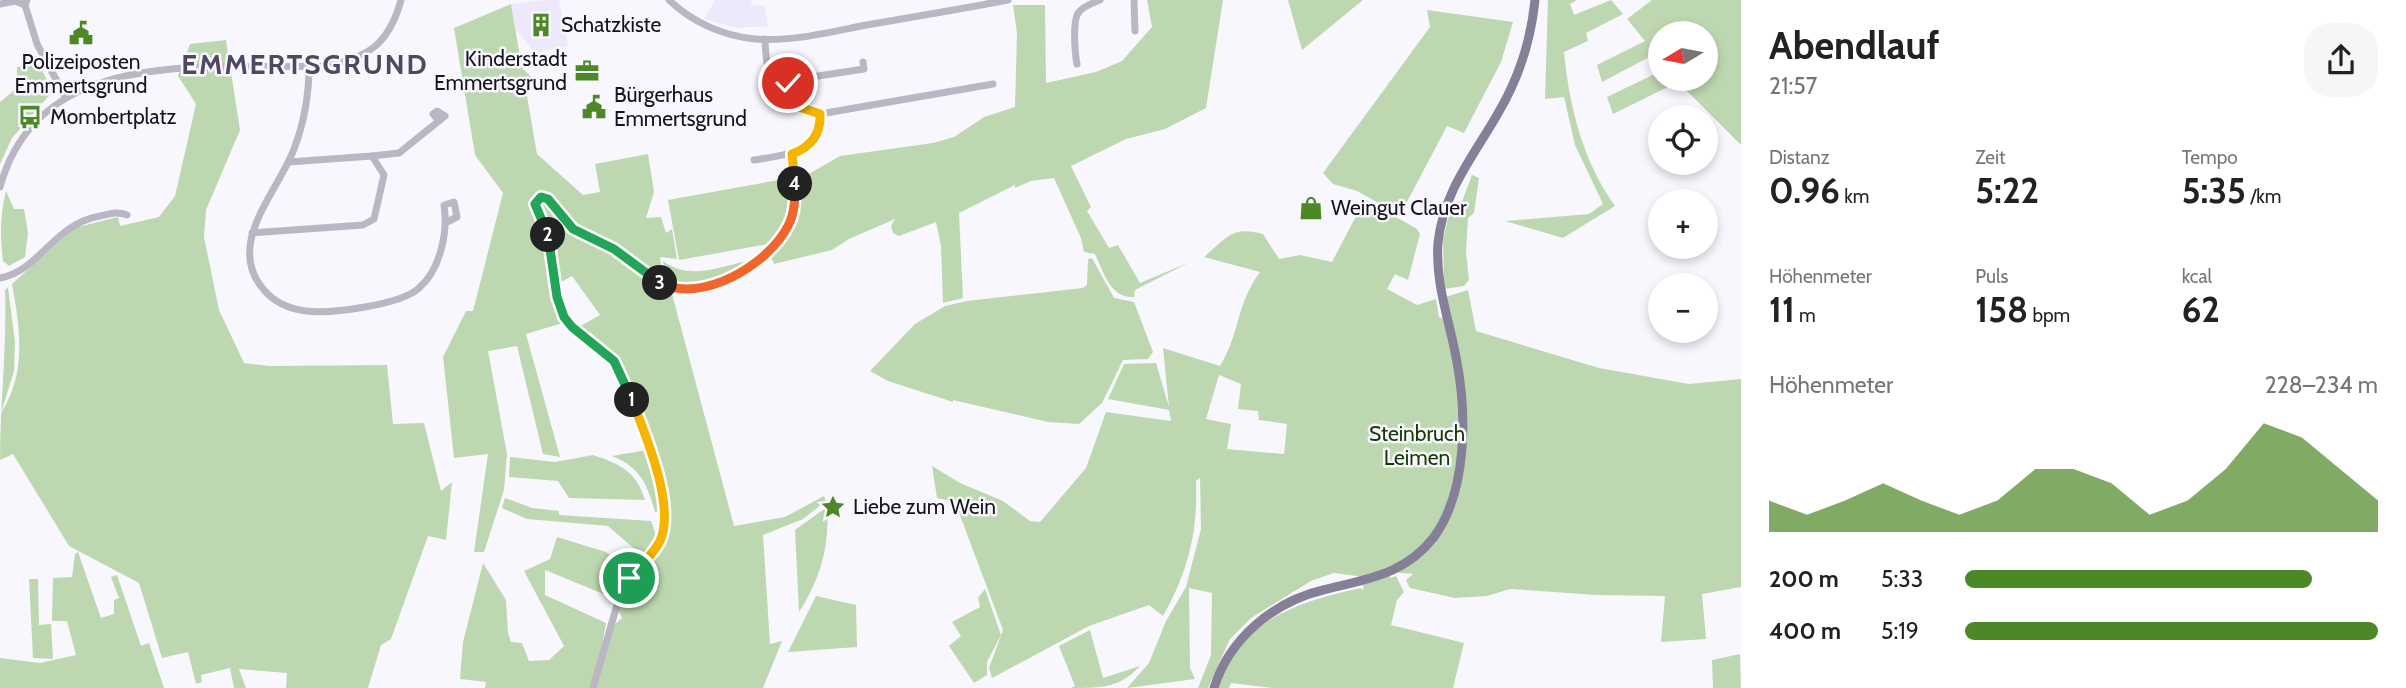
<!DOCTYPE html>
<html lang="de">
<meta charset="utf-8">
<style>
:root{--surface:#fff;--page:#f6f6f6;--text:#222;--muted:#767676;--accent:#4c8825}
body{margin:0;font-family:Cabin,sans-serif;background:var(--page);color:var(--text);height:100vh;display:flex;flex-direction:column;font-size:26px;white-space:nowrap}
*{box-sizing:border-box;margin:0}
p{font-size:23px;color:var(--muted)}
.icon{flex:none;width:38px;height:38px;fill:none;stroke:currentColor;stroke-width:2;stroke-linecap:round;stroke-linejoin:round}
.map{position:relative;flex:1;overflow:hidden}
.side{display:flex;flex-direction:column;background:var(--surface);width:665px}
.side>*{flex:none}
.needle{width:46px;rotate:260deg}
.fabs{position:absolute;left:1648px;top:21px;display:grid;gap:14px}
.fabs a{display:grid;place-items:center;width:70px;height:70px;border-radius:50%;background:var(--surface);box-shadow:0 4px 10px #0003;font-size:35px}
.pin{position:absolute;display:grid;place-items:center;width:60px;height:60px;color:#fff;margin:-30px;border:4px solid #fff;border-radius:50%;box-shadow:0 2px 7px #0007}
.km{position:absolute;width:35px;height:35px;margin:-18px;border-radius:50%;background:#222;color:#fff;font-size:19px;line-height:35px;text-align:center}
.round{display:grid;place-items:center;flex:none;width:74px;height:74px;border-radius:28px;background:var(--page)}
.summary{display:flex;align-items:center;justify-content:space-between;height:119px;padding:0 28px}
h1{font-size:38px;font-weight:700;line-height:52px}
.figures{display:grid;grid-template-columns:repeat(3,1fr);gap:10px;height:119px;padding:7px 28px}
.figures div{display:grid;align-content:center}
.figures b{font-size:35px;font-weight:700}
.figures small{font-size:19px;font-weight:400}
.figures p{font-size:19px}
.chart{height:196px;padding:14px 28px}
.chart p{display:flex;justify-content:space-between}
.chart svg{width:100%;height:126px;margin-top:7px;fill:var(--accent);opacity:.7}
ul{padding:0 28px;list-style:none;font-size:23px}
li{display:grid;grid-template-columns:112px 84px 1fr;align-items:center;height:52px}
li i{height:18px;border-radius:9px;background:var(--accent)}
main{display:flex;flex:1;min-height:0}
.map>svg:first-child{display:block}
</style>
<main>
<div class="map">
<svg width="1741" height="688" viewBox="0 0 1741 688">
<rect width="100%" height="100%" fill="#f9f7fe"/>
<g fill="#eee9fa">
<polygon points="544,0 559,0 568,46 535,53 516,30 511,4"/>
<polygon points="715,0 751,0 752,5 765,6 768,26 737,28 704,19"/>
</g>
<g fill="#bdd8b0" fill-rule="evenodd">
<path d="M1147,0H1223L1206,108L1165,129L1126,139L1071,166L1091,207L1087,211L1109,248L1118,245L1140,283L1190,262L1135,290L1134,297C1110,298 1104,273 1095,254L1084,252L1081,238L1054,178L1031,181L1015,188V185L959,213L963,298L943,303L941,246L936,222L899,236L893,233L891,226L895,219L849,239L832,250L774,264L771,257L795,220L798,180L840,156L933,143L954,137L984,117L1015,107L1017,33L1013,5H1045L1046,83L1096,72L1122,61L1152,27Z"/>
<polygon points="1288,0 1363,0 1302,50"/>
<path d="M1548,0H1577L1570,4L1574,15L1611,0L1623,14L1586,33L1588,41L1564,52C1569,105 1583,162 1615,206L1563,238L1505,221L1589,214L1603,204L1575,145L1564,97L1545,99Z"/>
<polygon points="1652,0 1741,0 1741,145 1678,82 1613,114 1607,97 1661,71 1661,79 1706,79 1706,33 1661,33 1661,62 1655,54 1602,82 1597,65 1645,41 1627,19"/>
<path d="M511,4L522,68L538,83L534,86L524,79L537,154L583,195L600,192L595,164L648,154L654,192L646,218L661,217L666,233L672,229L677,259L660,257L663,281L672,294L734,526L785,517L824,496L826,501L803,519L763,535L770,644L782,641L763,688H596L614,625L622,618L618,610C622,601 625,589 631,581C641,567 658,556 664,539C679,498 640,397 617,362C607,347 591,338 577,328L600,315L572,276L554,286L556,303L566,322L526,334L560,457L543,454L517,346L488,351L507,454L504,490L484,552H474L488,454L454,458L443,357L466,311H473L503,193L475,155L454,28Z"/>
<polygon points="1427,10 1513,22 1501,62 1464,133 1447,126 1400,215 1357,191 1333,184 1323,173 1430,27"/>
<path d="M226,40L240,130L206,210L204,237L219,310L244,363L269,366L387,365L393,424L424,423L441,491L452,482L446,540L428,536L391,639L381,645L368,688H286L287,673L239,669L246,688H234L230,668L201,675L202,682L196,684L188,652L162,658L139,583L69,546L13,454L0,460C0,403 7,348 5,290L8,287L15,342L14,371L1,413C27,373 20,328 12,284L74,228L118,217L120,226L159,217L175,196L196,104L178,76L190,44Z"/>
<polygon points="38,63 53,91 12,138 0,164 0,102 17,88 17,67"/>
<polygon points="1472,175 1479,178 1474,213 1468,218 1466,252 1469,280 1464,286 1444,289 1443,240 1449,214 1457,215"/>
<polygon points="790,178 788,213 774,243 679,260 668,200"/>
<path d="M6,191L14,209H24L28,233L25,257L9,266L3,261C0,238 0,214 6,191Z"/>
<path d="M1365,199L1417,229L1420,234L1408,280L1395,274L1387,289L1417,305L1436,299L1439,317L1452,322L1445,297L1468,290L1476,331L1599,368L1689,384L1741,379V587L1702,594L1706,639L1661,642L1665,596L1597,595L1510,589L1487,596L1455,598L1410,588L1406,580L1413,574L1391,572L1390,578L1396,576L1404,592L1397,600L1391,625L1464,643L1453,688H1273L1231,683L1229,688H1218C1233,622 1303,600 1361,588L1363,591L1364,577L1334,573L1311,581L1251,618L1230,639L1208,688H1198L1211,655L1212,593L1189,588L1190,668L1195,679L1127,688L1149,663L1166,621L1186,587L1201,529L1200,478L1196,481C1198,532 1188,572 1163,616L1149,605L1089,626L992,678L989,668L1003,630L958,510L951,501L937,498L932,466L960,483L1003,501L1030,521L1040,522L1086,468L1106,412L1171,421L1169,410L1108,399L1124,364L1156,363L1169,407L1163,348L1220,366C1240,334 1236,304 1260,272L1204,257C1228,237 1231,226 1263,234L1279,259L1300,255L1332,262ZM1219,375L1241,384L1238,409L1258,411L1259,420L1287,424L1284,454L1227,449L1231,424L1206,419Z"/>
<polygon points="1092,258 1114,298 1134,302 1153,352 1148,359 1123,360 1102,403 1079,424 1048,422 953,400 953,402 888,381 870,371 915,324 945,306 967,301 1083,288 1087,285 1088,259"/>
<path d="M753,260C730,273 695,295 668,283L663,261C691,282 722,265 753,260Z"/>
<path d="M647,450L661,511L655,512C647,484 641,468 612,456Z"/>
<path d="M593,455C620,464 637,472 645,500L569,498L558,481L509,477L510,457L555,462Z"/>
<polygon points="505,498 532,508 559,511 559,515 651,521 657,538 644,557 608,526 527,519 502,508"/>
<path d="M827,507C830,546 820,579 799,612L795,530Z"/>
<polygon points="557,537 606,552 631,570 613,598 545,570 545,595 606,623 600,657 590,688 485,688 486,682 460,679 463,642 483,563 506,600 508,633 511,642 522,643 529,661 549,660 564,646 524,571 550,559"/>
<polygon points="78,552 101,618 114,614 114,600 119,598 111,577 117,575 141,646 149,643 164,688 0,688 0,658 40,663 76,655 67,621 52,621 53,578 72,577 75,554"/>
<polygon points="29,579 38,579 39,625 51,624 53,659 33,658"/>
<polygon points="985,589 1001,635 987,662 987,675 974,683 949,646 961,636 952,622 980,607 978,598"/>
<polygon points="816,596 856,605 857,647 788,652"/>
<path d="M1090,630L1103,678L1140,666C1120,688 1101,688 1071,688L1075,686L1059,646Z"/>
<polygon points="1740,654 1741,688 1713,688 1712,660"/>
</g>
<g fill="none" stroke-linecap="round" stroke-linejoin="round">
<g stroke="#bab6c4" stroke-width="7">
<polyline points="27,0 25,5 37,44 66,98"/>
<path d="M669,0C692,22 723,36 755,39C791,42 830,32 866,25C913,17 961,9 1008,0"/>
<polyline points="1134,0 1135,31"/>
<polyline points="0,4 15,1 25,5"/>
<path d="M765,39C766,81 776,107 820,114"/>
<path d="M1077,64C1075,54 1072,19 1079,12C1084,6 1093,3 1100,0"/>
<path d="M309,66C309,95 304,123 294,149C278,192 224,245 264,290C275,303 290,309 306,311C331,314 401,305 419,288C441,269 448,231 444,205L454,202L457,217L447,222"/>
<polyline points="775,87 805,78 864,69 863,62"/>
<polyline points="372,156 399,153 445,116 437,111 433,114 439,121"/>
<path d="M754,160C784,155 822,153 820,114L993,84"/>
<path d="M0,187C39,44 209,70 322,66C368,59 389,44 401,0"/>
<polyline points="252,233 363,225 374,219 384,175 372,156 289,162"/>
<path d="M0,278C40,271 53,224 100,216C110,214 117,211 127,215"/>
<path d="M593,688L617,605L629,578L660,540L664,513L652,454L618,369L606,353L572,327L561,309L551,242L535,200L545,197C555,204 559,217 569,225C582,237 602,241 616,250C635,263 651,282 674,289C690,294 706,286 720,280C783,252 800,221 792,154"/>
</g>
<path stroke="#867f98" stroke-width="9" d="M1214,688C1229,639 1273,602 1323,590C1366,579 1405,575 1434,537C1468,490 1467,412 1456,357C1449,319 1435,283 1438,243C1443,192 1473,157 1497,115C1518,80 1531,40 1535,0"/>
</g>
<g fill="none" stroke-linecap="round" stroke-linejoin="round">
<g stroke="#fff" stroke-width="14">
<path id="split-1" d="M629,578C640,566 653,555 660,541C676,506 645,434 632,400"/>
</g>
<g stroke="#fff" stroke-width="14">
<polyline id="split-2" points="548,235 557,297 564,317 572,327 614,361 632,400"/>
</g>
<g stroke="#fff" stroke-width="14">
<polyline id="split-3" points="548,235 535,204 541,197 548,199 573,229 614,249 660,283"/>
</g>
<g stroke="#fff" stroke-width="14">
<path id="split-4" d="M660,283C702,304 768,265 788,226C795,213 795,198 795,184"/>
</g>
<g stroke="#fff" stroke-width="14">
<path id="split-5" d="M788,83L775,88L787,103L820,114C821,134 811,147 792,154L795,184"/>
</g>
<use href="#split-1" stroke="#f5b400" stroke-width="9"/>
<use href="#split-2" stroke="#22a559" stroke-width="9"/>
<use href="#split-3" stroke="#22a559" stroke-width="9"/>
<use href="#split-4" stroke="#f0652b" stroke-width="9"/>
<use href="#split-5" stroke="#f5b400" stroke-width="9"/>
</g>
<defs>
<g id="building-bare" transform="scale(1.89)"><path d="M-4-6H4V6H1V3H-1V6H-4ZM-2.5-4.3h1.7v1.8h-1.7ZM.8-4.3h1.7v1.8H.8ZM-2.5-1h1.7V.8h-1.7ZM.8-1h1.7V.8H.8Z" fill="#4c8825" stroke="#f9f7fe" stroke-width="2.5" paint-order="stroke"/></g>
<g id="civic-bare" transform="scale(1.89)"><path d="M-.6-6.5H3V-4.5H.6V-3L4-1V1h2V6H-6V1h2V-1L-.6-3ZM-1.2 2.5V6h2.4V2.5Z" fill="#4c8825" stroke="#f9f7fe" stroke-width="2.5" paint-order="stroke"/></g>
<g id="office-bare" transform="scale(1.89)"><path d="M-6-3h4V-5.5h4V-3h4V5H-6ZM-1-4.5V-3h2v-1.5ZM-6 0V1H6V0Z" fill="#4c8825" stroke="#f9f7fe" stroke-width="2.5" paint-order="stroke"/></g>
<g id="bus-bare" transform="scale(1.89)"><path d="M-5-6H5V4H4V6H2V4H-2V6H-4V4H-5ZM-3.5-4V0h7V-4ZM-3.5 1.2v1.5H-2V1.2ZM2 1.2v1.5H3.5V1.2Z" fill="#4c8825" stroke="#f9f7fe" stroke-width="2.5" paint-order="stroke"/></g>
<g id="shop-bare" transform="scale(1.89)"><path d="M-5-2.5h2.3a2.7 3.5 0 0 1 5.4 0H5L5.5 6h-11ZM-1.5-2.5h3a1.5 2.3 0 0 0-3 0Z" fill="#4c8825" stroke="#f9f7fe" stroke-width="2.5" paint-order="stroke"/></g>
<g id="sight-bare" transform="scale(1.89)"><path d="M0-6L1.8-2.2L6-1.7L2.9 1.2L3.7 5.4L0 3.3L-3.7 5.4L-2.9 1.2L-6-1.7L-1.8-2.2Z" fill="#4c8825" stroke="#f9f7fe" stroke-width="2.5" paint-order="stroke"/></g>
</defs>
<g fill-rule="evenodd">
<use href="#building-bare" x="541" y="25"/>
<use href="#civic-bare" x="81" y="33"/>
<use href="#office-bare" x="587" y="71"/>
<use href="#civic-bare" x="594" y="107"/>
<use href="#bus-bare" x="30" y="117"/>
<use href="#shop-bare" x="1311" y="208"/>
<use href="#sight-bare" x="833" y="507"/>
</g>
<g text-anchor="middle" stroke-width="5" stroke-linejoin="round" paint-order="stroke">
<g font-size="21" fill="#17141f" stroke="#f9f7fe" text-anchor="start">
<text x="561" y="32">Schatzkiste</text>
<text x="567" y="66" text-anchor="end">Kinderstadt<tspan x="567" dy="24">Emmertsgrund</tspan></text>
<text x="81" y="69" text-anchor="middle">Polizeiposten<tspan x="81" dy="24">Emmertsgrund</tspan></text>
<text x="614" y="102">Bürgerhaus<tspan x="614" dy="24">Emmertsgrund</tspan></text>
<text x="50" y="124">Mombertplatz</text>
<text x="1331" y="215">Weingut Clauer</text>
<text x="853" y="514">Liebe zum Wein</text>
</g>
<g font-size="21" fill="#173a00" stroke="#f9f7fe">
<text x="1417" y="441">Steinbruch<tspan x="1417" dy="24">Leimen</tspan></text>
</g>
<g font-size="28" font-weight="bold" letter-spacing="2" fill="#504762" stroke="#f9f7fe">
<text x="305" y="74">EMMERTSGRUND</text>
</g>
</g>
</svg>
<div class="fabs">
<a><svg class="needle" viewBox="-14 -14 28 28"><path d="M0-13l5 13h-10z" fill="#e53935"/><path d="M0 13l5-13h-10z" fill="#767676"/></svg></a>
<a><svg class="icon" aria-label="locate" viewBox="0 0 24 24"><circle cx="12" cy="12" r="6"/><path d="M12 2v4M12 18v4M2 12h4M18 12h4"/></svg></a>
<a>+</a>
<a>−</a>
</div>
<div class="pin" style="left:629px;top:578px;background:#1e9e55"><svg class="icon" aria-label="arrive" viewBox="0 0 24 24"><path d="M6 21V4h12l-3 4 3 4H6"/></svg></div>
<div class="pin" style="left:788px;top:83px;background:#d93025"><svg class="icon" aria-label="check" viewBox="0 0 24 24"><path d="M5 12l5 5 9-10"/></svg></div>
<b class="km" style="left:632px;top:400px">1</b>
<b class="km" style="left:548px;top:235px">2</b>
<b class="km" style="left:660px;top:283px">3</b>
<b class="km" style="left:795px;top:184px">4</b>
</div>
<section class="side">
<div class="summary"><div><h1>Abendlauf</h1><p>21:57</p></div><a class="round"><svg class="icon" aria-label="share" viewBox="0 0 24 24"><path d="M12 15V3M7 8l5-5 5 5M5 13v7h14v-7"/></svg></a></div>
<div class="figures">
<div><p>Distanz</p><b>0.96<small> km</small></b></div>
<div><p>Zeit</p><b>5:22</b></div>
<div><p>Tempo</p><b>5:35<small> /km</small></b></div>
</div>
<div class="figures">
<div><p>Höhenmeter</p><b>11<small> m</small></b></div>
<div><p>Puls</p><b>158<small> bpm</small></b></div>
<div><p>kcal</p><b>62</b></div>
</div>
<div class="chart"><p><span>Höhenmeter</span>228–234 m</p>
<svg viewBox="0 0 160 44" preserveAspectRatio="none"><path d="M0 44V33L10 38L20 33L30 27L40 33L50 38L60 33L70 22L80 22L90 27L100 38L110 33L120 22L130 6L140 11L150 22L160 33V44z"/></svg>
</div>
<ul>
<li><b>200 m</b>5:33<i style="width:84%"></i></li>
<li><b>400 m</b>5:19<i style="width:100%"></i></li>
</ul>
</section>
</main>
